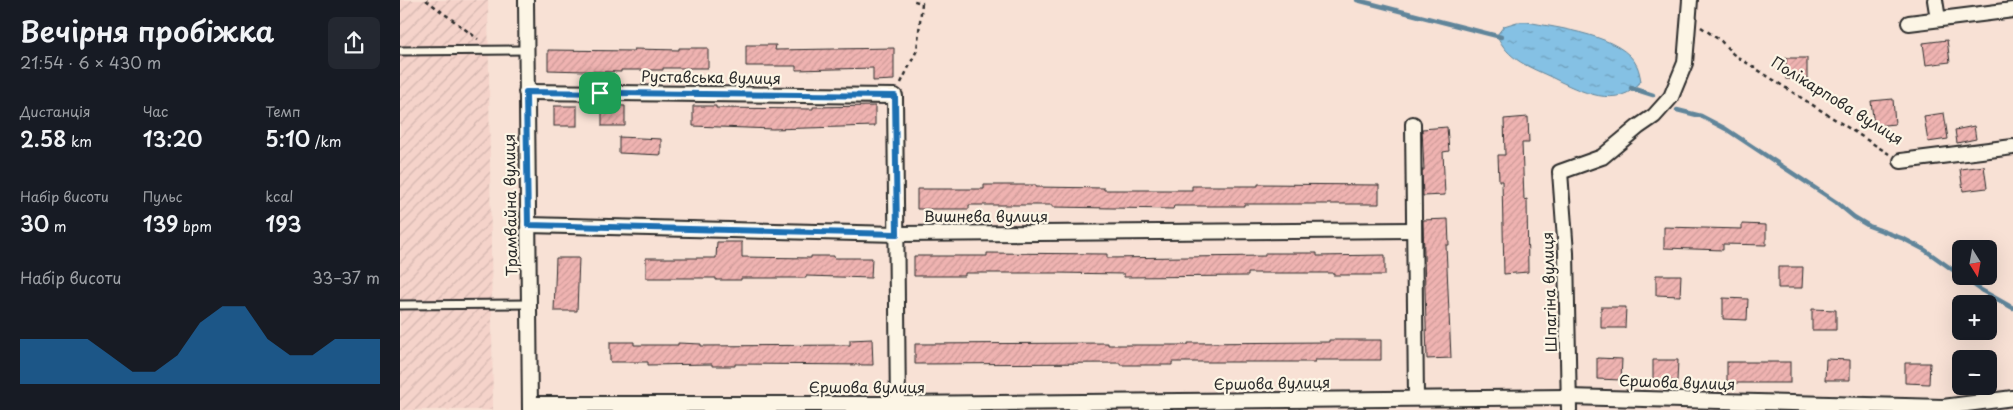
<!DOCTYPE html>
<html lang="uk">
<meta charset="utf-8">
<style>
:root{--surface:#171b24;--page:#242831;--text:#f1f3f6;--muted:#9ea1a6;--accent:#1f6fb2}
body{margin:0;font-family:"Playpen Sans",sans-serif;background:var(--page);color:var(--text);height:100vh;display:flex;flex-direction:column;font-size:19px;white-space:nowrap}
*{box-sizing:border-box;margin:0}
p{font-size:16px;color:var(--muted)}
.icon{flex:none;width:28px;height:28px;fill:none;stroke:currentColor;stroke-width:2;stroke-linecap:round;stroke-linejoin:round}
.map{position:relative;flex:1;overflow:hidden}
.sheet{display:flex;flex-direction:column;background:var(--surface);width:400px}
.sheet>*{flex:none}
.needle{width:32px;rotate:169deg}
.controls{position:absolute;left:1552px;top:240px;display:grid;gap:10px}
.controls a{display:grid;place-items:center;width:45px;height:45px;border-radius:8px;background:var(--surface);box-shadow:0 5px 20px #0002;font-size:25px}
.pin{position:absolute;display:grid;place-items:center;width:42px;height:42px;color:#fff;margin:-21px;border-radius:10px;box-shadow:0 2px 8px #0006}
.round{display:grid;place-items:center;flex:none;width:52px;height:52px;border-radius:8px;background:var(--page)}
.headline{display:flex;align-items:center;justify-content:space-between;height:85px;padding:0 20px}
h1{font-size:28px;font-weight:600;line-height:38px}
.figures{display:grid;grid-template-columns:repeat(3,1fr);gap:8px;height:85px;padding:5px 20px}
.figures div{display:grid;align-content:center}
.figures b{font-size:21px;font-weight:600}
.figures small{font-size:14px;font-weight:400}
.figures p{font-size:14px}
.chart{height:140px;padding:10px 20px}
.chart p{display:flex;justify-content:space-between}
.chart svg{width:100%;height:90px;margin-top:5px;fill:var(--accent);opacity:.7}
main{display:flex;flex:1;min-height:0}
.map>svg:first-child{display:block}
</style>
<main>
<section class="sheet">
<div class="headline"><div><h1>Вечірня пробіжка</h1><p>21:54 · 6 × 430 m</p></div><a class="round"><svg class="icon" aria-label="share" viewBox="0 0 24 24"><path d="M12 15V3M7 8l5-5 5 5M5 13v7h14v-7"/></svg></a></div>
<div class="figures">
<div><p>Дистанція</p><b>2.58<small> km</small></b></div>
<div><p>Час</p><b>13:20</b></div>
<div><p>Темп</p><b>5:10<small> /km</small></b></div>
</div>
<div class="figures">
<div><p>Набір висоти</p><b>30<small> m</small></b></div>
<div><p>Пульс</p><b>139<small> bpm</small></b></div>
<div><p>kcal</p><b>193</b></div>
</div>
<div class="chart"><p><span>Набір висоти</span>33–37 m</p>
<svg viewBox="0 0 160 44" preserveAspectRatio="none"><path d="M0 44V22L10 22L20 22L30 22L40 30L50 38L60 38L70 30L80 14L90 6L100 6L110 22L120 30L130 30L140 22L150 22L160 22V44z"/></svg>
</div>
</section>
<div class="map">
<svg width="1613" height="410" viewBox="0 0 1613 410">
<defs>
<pattern id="industrial-furrows" width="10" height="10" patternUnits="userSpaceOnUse" patternTransform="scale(1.25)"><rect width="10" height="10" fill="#f5d3ca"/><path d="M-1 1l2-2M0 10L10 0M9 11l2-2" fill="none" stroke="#d2b5ae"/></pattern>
<pattern id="water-ripples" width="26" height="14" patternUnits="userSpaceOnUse" patternTransform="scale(1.25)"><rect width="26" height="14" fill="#85c1e4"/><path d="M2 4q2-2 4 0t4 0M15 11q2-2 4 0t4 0" fill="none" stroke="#6d9db9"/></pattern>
<pattern id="building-hatch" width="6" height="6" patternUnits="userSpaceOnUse" patternTransform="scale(1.25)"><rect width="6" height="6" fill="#efb3b1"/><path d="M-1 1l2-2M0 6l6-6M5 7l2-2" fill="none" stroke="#cd9a98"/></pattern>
</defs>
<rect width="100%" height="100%" fill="#f8e1d5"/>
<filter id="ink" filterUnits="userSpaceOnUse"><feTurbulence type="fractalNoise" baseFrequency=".02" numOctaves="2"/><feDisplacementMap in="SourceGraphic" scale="10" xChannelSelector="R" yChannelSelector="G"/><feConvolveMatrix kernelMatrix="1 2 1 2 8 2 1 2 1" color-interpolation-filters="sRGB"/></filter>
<g filter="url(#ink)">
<polygon fill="url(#industrial-furrows)" points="0,0 88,0 93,410 0,410"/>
<path fill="url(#water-ripples)" stroke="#61859a" d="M1117,22H1127C1157,28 1223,35 1237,66C1239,70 1240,76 1241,81C1219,111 1179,91 1153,78C1130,67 1107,60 1097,35L1104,26Z"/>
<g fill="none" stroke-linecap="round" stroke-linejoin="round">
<g stroke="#61859a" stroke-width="4.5">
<polyline points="957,0 1101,37"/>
<polyline points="1231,88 1253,95"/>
<polyline points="1277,110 1301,116 1326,129 1436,202 1454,217 1469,226 1504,239 1525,250 1581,290 1613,308"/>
</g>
</g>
<g fill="url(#building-hatch)" stroke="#2b2b2b">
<polygon points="1547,40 1550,62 1526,65 1523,43"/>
<polygon points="346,45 376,45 375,50 494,48 494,80 473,81 473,68 396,70 396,66 346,66"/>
<polygon points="279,48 308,48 308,68 263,68 263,70 221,70 221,72 148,70 148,50 234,51 234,49 279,50"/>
<rect x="1386" y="58" width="21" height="21"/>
<polygon points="1493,99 1495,124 1474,126 1471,101"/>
<polygon points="202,105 225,106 225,126 202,126"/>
<rect x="154" y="106" width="23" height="20"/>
<polygon points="293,106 316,106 316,108 413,109 413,107 475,106 475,126 373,129 293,126"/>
<polygon points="1544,113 1548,139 1528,142 1524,116"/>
<polygon points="1128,117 1129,143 1122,143 1124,200 1127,199 1128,272 1104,274 1102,181 1099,181 1098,155 1105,155 1104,119"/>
<polygon points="1574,126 1576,139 1557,143 1555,130"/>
<polygon points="1047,127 1049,151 1043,152 1045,195 1023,196 1022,170 1024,170 1022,129"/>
<polygon points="219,137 261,139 261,155 219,153"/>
<polygon points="1584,166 1587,188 1563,191 1560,169"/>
<polygon points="858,184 979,185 979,204 844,204 844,206 774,206 773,209 652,207 652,205 569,205 569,209 517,209 517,189 584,189 584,185 636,185 636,187 704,188 704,190 792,190 792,186 858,186"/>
<polygon points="1048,219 1049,245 1046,245 1051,358 1027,359 1023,220"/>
<polygon points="1342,224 1366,225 1366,245 1323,244 1323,250 1264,248 1264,227 1342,229"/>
<polygon points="317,242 342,242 342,257 411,258 411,256 434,256 434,258 472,258 471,278 406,276 406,278 341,278 341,280 316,280 316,278 246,278 246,258 316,258"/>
<polygon points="587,253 707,254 707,258 865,256 865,253 917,253 917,256 985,255 985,275 933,275 933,273 848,273 848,276 724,277 724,274 656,273 565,273 565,276 514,276 514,256 587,256"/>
<polygon points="156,258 179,258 177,311 154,311"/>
<polygon points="1378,267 1403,267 1402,288 1378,288"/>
<polygon points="1256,275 1281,275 1280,296 1256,295"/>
<polygon points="1323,298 1348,299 1347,320 1323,319"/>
<polygon points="1201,307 1226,307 1225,328 1201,328"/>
<polygon points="1412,309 1436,310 1436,330 1412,330"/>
<polygon points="472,339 473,365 335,364 335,366 312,366 312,364 248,365 248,362 210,362 210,342 234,342 234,345 278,345 278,343 301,344 301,346 450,345 450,340"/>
<polygon points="929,340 981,340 981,360 915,360 915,362 772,362 772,365 720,365 720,363 515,364 515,344 708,343 708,345 788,345 788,343 929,342"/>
<polygon points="1197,358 1222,359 1221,380 1197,379"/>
<polygon points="1426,359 1450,360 1450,380 1425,380"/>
<polygon points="1253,360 1278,360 1277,381 1253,381"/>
<rect x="1327" y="362" width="63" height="21"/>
<polygon points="1505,363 1530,363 1529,384 1505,383"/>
</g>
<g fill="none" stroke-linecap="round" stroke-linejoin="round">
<g stroke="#2b2b2b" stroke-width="11">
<g id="service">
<polyline points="0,51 126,50"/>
<polyline points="0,305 129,304"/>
</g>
</g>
<g stroke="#2b2b2b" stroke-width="18">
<g id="minor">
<polyline points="126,0 130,410"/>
<polyline points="1535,0 1538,19"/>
<polyline points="1509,23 1613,10"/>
<polyline points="126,92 495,96 498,410"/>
<polyline points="1013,124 1016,398"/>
<polyline points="1501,161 1613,147"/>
<polyline points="128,225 497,234 1014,230"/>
<polyline points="130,404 497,404 1168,397 1543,407 1613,398"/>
<polyline points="1169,410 1166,253 1160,172 1202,157 1238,127 1254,116 1271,97 1285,63 1290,0"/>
</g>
</g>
<g stroke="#2b2b2b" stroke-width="2.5" stroke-dasharray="4 4" stroke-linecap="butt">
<polyline points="26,0 78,39"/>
<polyline points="1301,27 1321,41 1333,54 1489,154"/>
<polyline points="501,83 517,50 522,3 511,0"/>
</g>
<use href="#service" stroke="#fcf5e5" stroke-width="7"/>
<use href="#minor" stroke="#fcf5e5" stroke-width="14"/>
</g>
</g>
<g fill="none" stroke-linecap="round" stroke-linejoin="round" filter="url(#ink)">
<g stroke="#fff" stroke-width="10">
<polygon id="route" points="126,92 495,96 497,234 128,225"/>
</g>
<use href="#route" stroke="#1f6fb2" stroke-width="6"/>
</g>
<g text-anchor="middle" stroke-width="4.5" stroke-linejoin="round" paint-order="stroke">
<g font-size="15" fill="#2b2b2b" stroke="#fcf5e5">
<text transform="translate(311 78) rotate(1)" y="5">Руставська вулиця</text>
<text transform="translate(1437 101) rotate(32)" y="5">Полікарпова вулиця</text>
<text transform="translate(111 205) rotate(-91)" y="5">Трамвайна вулиця</text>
<text x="586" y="222">Вишнева вулиця</text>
<text transform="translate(1150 292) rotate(-92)" y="5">Шпагіна вулиця</text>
<text transform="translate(1277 383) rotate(2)" y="5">Єршова вулиця</text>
<text transform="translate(872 384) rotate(-1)" y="5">Єршова вулиця</text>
<text x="467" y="393">Єршова вулиця</text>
</g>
</g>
</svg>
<div class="controls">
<a><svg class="needle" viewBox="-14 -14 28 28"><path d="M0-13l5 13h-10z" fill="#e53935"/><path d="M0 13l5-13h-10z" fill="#9ea1a6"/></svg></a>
<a>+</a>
<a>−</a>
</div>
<div class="pin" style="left:200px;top:93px;background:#1e9e55"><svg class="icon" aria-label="arrive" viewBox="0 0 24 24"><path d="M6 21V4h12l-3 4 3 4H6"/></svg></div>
</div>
</main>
